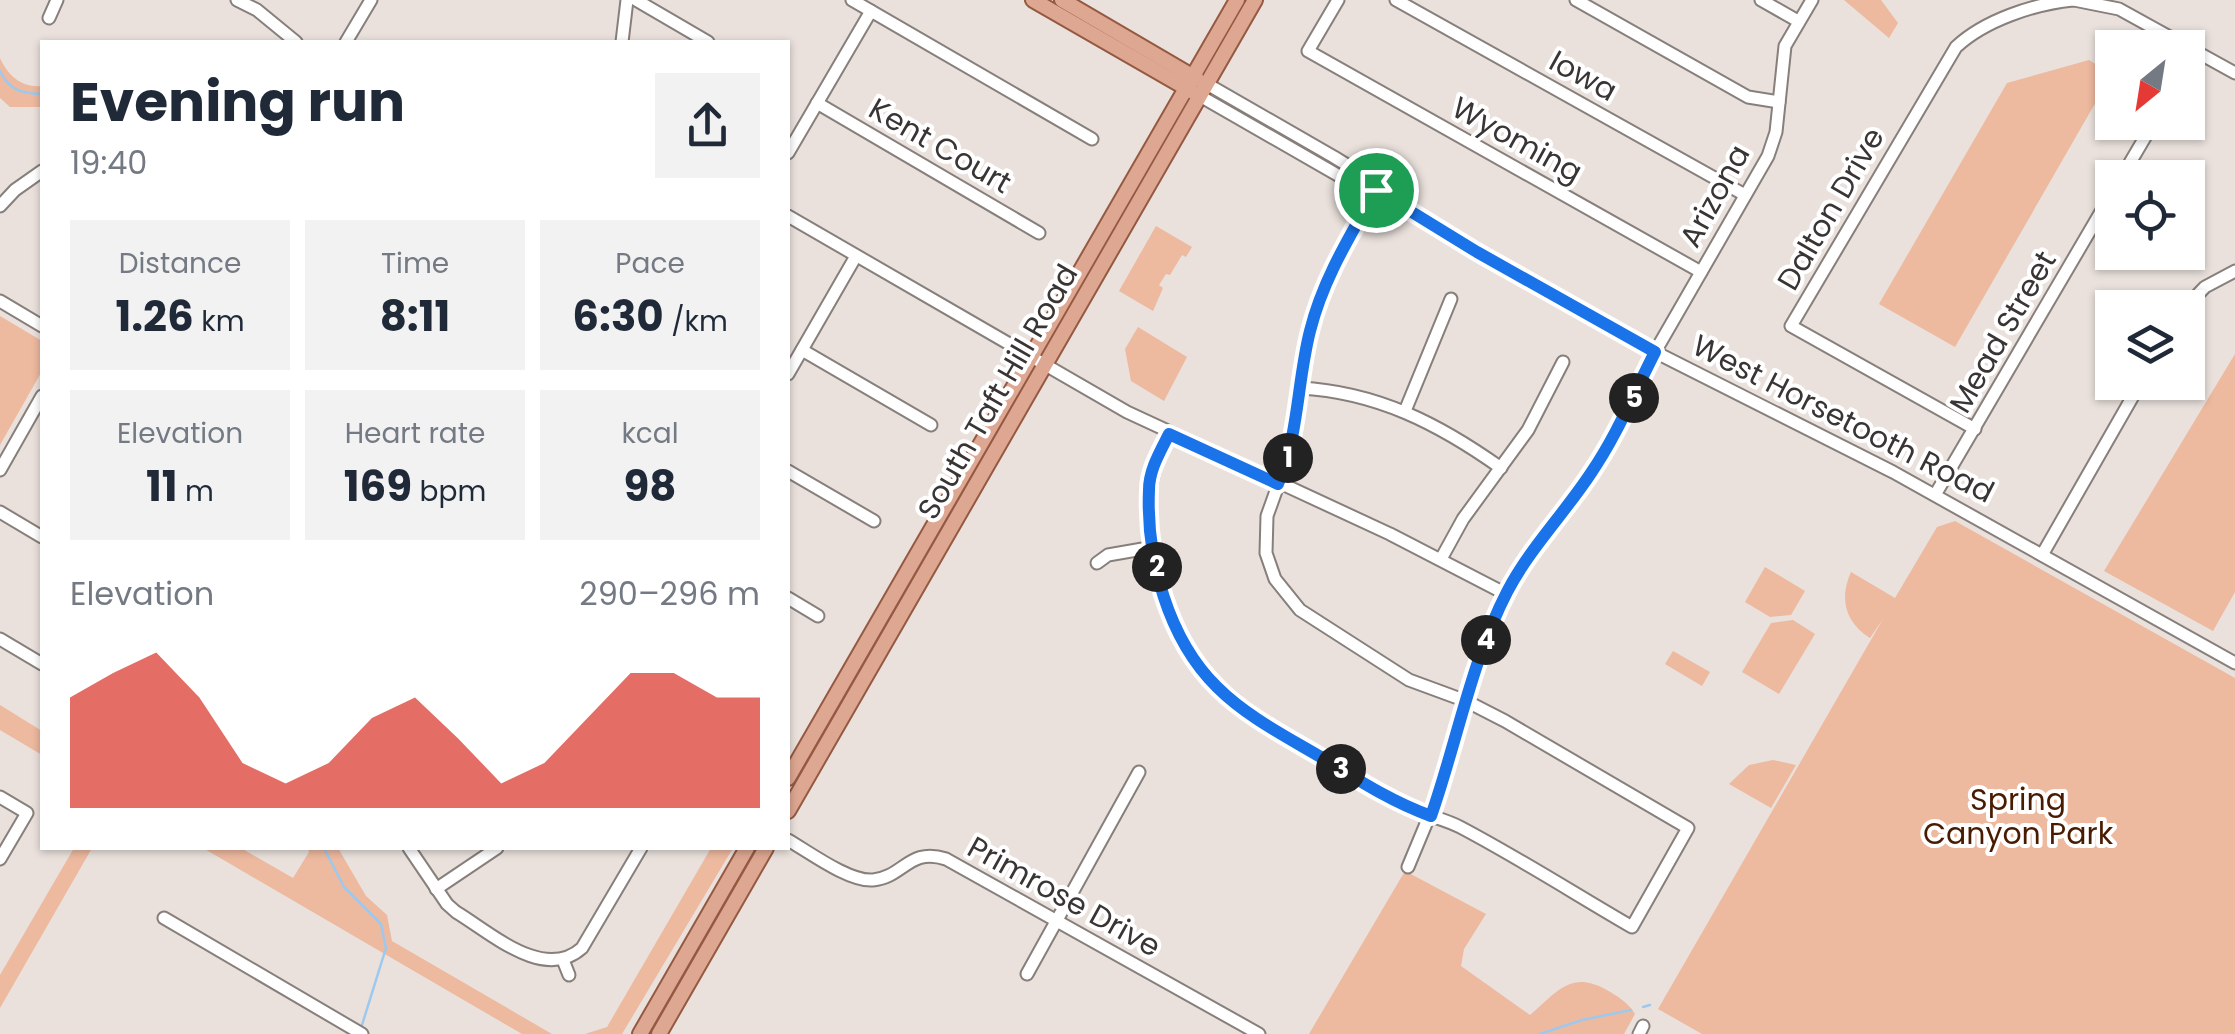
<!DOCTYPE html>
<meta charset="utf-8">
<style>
:root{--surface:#fff;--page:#f2f2f3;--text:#1f2937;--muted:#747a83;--accent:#d93025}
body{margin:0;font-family:Poppins,sans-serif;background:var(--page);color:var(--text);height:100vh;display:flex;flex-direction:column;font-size:38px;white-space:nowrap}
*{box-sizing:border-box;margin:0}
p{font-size:32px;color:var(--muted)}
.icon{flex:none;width:55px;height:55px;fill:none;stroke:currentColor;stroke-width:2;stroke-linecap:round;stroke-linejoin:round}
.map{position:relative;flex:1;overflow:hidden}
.drawer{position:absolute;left:40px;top:40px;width:750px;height:810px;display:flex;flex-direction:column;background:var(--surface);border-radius:0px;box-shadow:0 2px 8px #0004}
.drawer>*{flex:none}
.needle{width:65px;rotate:210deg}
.tools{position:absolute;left:2095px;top:30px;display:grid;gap:20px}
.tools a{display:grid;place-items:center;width:110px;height:110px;border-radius:0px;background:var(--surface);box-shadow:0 2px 8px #0004;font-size:50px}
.pin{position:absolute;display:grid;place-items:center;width:85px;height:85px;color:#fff;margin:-42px;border:5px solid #fff;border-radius:50%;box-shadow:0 2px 10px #0007}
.km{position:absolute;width:50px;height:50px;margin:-25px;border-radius:50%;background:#222;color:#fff;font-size:28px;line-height:50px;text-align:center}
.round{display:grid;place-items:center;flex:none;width:105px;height:105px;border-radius:0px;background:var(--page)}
.overview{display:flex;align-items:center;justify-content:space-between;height:170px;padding:0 30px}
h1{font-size:55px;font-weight:700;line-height:75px}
.stats{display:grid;grid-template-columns:repeat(3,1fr);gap:15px;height:170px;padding:10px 30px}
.stats div{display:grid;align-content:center;border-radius:0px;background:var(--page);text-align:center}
.stats b{font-size:42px;font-weight:700}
.stats small{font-size:28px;font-weight:400}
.stats p{font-size:28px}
.chart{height:280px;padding:20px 30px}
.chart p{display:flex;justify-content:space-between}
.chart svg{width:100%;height:180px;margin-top:10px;fill:var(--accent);opacity:.7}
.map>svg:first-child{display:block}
</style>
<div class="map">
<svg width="2235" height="1034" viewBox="0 0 2235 1034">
<rect width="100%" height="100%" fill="#eae1dc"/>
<g fill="#edb99f">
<polygon points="1844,0 1881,0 1898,23 1889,38"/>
<path d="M0,58C8,76 22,88 42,86V107H10L0,98Z"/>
<polygon points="2089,60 2112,74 1955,347 1879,304 2007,83"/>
<polygon points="1156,226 1192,247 1186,257 1182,255 1170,275 1166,274 1159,285 1163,288 1153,311 1119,291"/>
<polygon points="0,316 42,341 42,371 0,445"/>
<polygon points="1138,327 1187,357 1164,401 1131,381 1125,349"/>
<polygon points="2235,354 2235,592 2213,631 2104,571"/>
<path d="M1955,521L2235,678V1034H1702L1658,1009L1883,619L1870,638C1845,623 1839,598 1851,572L1895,598L1937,527Z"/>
<polygon points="1765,567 1805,591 1791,615 1770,617 1745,602"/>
<polygon points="1793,620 1815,634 1779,694 1742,672 1771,623"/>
<polygon points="1673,651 1710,672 1702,686 1665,664"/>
<polygon points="0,705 42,731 42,755 0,730"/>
<polygon points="1773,760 1796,765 1771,808 1729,784 1749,765"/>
<polygon points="74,848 92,848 0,1008 0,975"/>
<polygon points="203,848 241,848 293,878 309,852 308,848 338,848 366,896 387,915 392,941 552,1034 522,1034"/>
<polygon points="711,848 733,848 622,1034 585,1034 607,1027"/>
<path d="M1405,871L1486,914L1464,949L1461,966L1530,1015C1556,993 1570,970 1605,989C1617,996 1628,1002 1635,1014L1624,1034H1309Z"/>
</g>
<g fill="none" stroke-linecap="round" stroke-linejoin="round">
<g stroke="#9dc9ee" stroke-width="2.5">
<path d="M0,71C10,91 21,93 42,94"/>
<polyline points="324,848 344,887 381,924 386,948 362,1025"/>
<polyline points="1643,1007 1650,1005"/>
<polyline points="1540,1034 1582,1020 1631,1010"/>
</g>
<g stroke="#877f7b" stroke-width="15">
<g id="minor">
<polyline points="237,0 257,10 296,42"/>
<polyline points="636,0 708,42"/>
<polyline points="852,0 1092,139"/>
<polyline points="1338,0 1308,51 1701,272"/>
<polyline points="1396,0 1745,195"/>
<polyline points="1576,0 1748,97 1779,102"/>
<polyline points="1761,0 1798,21"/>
<polyline points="2074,0 2119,9 2235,73"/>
<polyline points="49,18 57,0"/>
<polyline points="346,42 371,0"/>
<polyline points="622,42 627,0"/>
<polyline points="2188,64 2195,51"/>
<polyline points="1207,84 1334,157 1355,170 1376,189 1477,252 1655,352 1893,472 2235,663"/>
<polyline points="1200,96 1355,185 1376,189"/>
<polyline points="817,103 1039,233"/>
<polyline points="788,153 871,11"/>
<polyline points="2121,178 2154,122"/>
<polyline points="0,206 15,190 42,171"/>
<polyline points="788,216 1127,412 1390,534 1506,594"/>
<polyline points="0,301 42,326"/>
<polyline points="2185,308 2205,287 2235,271"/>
<polyline points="802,350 931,425"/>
<polyline points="788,374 856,256"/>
<path d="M1300,388C1377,392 1439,424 1501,468"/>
<polyline points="1405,411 1451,299"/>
<path d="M1975,429L1791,326L1956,47C1985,20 2034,4 2073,0"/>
<path d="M1169,433C1146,482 1148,499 1154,551C1167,660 1225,699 1311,751C1344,771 1376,792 1411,808C1427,816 1445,819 1460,827C1519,858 1575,894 1632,927L1688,828L1505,721L1466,701L1409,680L1300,610L1275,579L1266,553L1267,516L1290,452L1311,329L1330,273L1376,189"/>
<polyline points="0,470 42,396"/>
<polyline points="788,471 874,521"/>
<polyline points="1935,495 2112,193"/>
<polyline points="0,512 42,537"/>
<polyline points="2042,555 2141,382"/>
<polyline points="1441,559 1463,519 1528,430 1563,362"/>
<polyline points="1097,563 1108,555 1154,547"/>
<polyline points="788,598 818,616"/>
<polyline points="0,639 42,664"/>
<polyline points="0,797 27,813 0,859"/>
<path d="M788,840C809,852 849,882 873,880C904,877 909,847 946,859L1259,1034"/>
<path d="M409,848L447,904L456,912C491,933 544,982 582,948L641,848"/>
<polyline points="1408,867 1443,783 1486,641 1506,594 1536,544 1590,475 1622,424 1655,352 1768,156 1776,132 1785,46 1812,0"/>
<polyline points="436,889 497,848"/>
<polyline points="164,918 362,1034"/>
<polyline points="563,960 569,975"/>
<polyline points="1027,974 1139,772"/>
<polyline points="1639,1034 1643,1026"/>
</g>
</g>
<g stroke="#955942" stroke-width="18">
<g id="major">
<polyline points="1033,0 1193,92"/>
<polyline points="1062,0 1197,79"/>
<polyline points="788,778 1237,0"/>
<polyline points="788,811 1255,0"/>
<polyline points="640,1034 747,848"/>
<polyline points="659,1034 766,848"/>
</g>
</g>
<use href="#minor" stroke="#fff" stroke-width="11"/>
<use href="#major" stroke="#dda792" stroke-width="14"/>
</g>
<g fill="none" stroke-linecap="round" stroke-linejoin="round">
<g stroke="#fff" stroke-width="20">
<path id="route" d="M1376,190L1477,252L1655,352C1634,393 1617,435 1591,473C1564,514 1530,548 1507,592C1471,662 1457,742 1431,816C1392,802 1358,780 1324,759C1287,737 1247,717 1217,687C1168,639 1146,558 1149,490C1149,470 1160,452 1169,434L1278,484C1299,434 1297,382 1310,331C1323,279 1350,236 1376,190Z"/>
</g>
<use href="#route" stroke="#1a73e8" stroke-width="12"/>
</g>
<g text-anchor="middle" stroke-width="8" stroke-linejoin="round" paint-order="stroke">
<g font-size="30" fill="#393534" stroke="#fff">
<text transform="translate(1583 76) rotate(29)" y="10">Iowa</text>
<text transform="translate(1517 140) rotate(29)" y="10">Wyoming</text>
<text transform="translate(940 146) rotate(30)" y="10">Kent Court</text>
<text transform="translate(1715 196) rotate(-61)" y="10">Arizona</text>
<text transform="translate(1831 209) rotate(-60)" y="10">Dalton Drive</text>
<text transform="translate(2003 332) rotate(-60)" y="10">Mead Street</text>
<text transform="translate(998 392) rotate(-60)" y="10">South Taft Hill Road</text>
<text transform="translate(1843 419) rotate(27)" y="10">West Horsetooth Road</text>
<text transform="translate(1064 897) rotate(29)" y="10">Primrose Drive</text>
</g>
<g font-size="30" fill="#491b00" stroke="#fff">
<text x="2018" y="810">Spring<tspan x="2018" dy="34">Canyon Park</tspan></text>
</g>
</g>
</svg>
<div class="tools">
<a><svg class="needle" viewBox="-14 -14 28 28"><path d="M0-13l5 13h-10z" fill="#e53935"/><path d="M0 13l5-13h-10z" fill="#747a83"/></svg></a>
<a><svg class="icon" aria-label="locate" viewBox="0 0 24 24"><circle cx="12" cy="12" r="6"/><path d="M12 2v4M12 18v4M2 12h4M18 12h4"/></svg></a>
<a><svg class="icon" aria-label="layers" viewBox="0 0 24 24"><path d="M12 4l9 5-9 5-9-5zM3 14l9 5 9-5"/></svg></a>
</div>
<div class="pin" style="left:1376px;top:190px;background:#1e9e55"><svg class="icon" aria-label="arrive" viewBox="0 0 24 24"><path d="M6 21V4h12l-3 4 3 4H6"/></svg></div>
<b class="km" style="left:1288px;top:458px">1</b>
<b class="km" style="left:1157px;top:567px">2</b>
<b class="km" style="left:1341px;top:769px">3</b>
<b class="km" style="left:1486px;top:640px">4</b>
<b class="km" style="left:1634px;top:398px">5</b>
<section class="drawer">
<div class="overview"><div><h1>Evening run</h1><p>19:40</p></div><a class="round"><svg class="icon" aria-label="share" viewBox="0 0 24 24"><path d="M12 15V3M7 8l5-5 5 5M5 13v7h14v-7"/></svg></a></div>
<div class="stats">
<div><p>Distance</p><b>1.26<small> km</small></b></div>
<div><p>Time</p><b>8:11</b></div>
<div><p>Pace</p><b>6:30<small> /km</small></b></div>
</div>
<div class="stats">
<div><p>Elevation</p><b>11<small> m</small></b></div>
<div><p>Heart rate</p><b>169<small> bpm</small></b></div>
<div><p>kcal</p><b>98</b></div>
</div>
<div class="chart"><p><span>Elevation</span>290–296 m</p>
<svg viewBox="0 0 160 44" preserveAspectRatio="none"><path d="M0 44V17L10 11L20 6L30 17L40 33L50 38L60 33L70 22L80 17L90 27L100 38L110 33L120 22L130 11L140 11L150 17L160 17V44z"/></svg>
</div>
</section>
</div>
